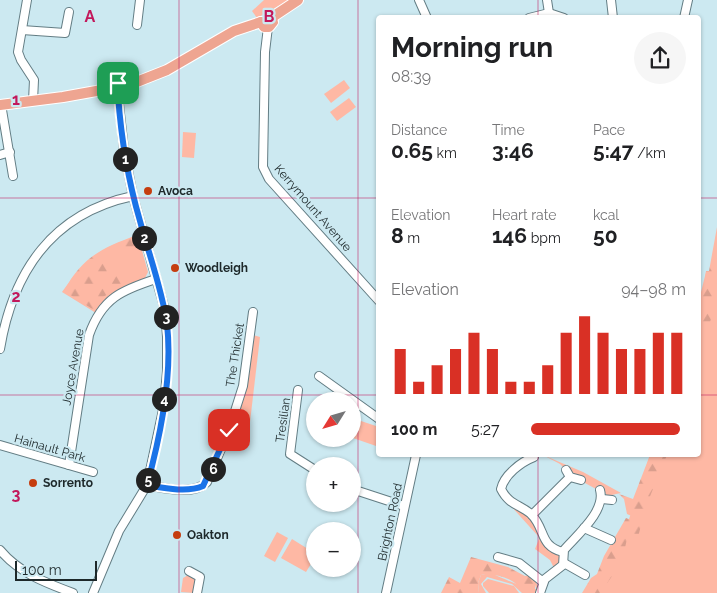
<!DOCTYPE html>
<meta charset="utf-8">
<style>
:root{--surface:#fff;--page:#f6f6f6;--text:#202124;--muted:#757577;--accent:#d93025}
body{margin:0;font-family:Raleway,sans-serif;background:var(--page);color:var(--text);height:100vh;display:flex;flex-direction:column;font-size:19px;white-space:nowrap}
*{box-sizing:border-box;margin:0}
p{font-size:16px;color:var(--muted)}
.icon{flex:none;width:28px;height:28px;fill:none;stroke:currentColor;stroke-width:2;stroke-linecap:round;stroke-linejoin:round}
.map{position:relative;flex:1;overflow:hidden}
.details{position:absolute;left:376px;top:15px;width:325px;height:442px;display:flex;flex-direction:column;background:var(--surface);border-radius:5px;box-shadow:0 1px 4px #0004}
.details>*{flex:none}
.needle{width:32px;rotate:233deg}
.fabs{position:absolute;left:306px;top:392px;display:grid;gap:10px}
.fabs a{display:grid;place-items:center;width:55px;height:55px;border-radius:50%;background:var(--surface);box-shadow:0 1px 4px #0004;font-size:25px}
.scale{position:absolute;left:15px;bottom:12px;width:82px;box-sizing:border-box;padding-left:5px;border:2px solid #1d282a;border-top:0;font-size:14px;line-height:18px;white-space:nowrap;color:#1d282a;-webkit-text-stroke:4px #cce9f1;paint-order:stroke}
.pin{position:absolute;display:grid;place-items:center;width:42px;height:42px;color:#fff;margin:-21px;border-radius:10px;box-shadow:0 2px 8px #0006}
.km{position:absolute;width:25px;height:25px;margin:-12px;border-radius:50%;background:#222;color:#fff;font-size:14px;line-height:25px;text-align:center}
.round{display:grid;place-items:center;flex:none;width:52px;height:52px;border-radius:26px;background:var(--page)}
.head{display:flex;align-items:center;justify-content:space-between;height:85px;padding:0 15px}
h1{font-size:28px;font-weight:700;line-height:38px}
.metrics{display:grid;grid-template-columns:repeat(3,1fr);gap:8px;height:85px;padding:5px 15px}
.metrics div{display:grid;align-content:center}
.metrics b{font-size:21px;font-weight:700}
.metrics small{font-size:14px;font-weight:400}
.metrics p{font-size:14px}
.chart{height:140px;padding:10px 15px}
.chart p{display:flex;justify-content:space-between}
.chart svg{width:100%;height:90px;margin-top:5px;stroke:var(--accent);stroke-width:6}
ul{padding:0 15px;list-style:none;font-size:16px}
li{display:grid;grid-template-columns:80px 60px 1fr;align-items:center;height:38px}
li i{height:12px;border-radius:6px;background:var(--accent)}
.map>svg:first-child{display:block}
</style>
<div class="map">
<svg width="717" height="593" viewBox="0 0 717 593">
<defs>
<pattern id="forest-firs" width="22" height="20" patternUnits="userSpaceOnUse" patternTransform="scale(1.25)"><rect width="22" height="20" fill="#feb8a4"/><path d="M5 1l3.5 6h-7zM16 11l3.5 6h-7z" fill="#d99e8d"/></pattern>
</defs>
<rect width="100%" height="100%" fill="#cce9f1"/>
<g fill="#feb8a4">
<polygon points="264,0 289,0 257,18 252,11"/>
<polygon points="344,80 350,88 331,103 324,94"/>
<polygon points="349,98 356,107 337,121 330,112"/>
<polygon points="183,132 196,133 194,158 182,157"/>
<path d="M138,236L148,272L145,278C123,291 112,288 96,313L62,292C86,259 99,248 138,236Z"/>
<polygon points="717,269 717,593 598,593 613,568 650,455 699,455 699,300 706,272"/>
<polygon points="253,335 260,337 248,439 229,436"/>
<polygon points="358,420 379,427 379,447 353,438"/>
<polygon points="543,455 583,472 621,493 607,496 603,489 596,489 572,476 560,464"/>
<polygon points="510,505 528,515 556,554 560,556 561,562 554,568 550,560 535,549 539,539 538,536"/>
<polygon points="277,532 288,538 275,562 264,556"/>
<polygon points="292,539 308,549 306,554 314,559 306,572 281,558"/>
<path d="M490,573C506,579 519,587 536,589V583L538,586L536,593H522L512,584L487,577L481,584L486,593H479L478,583L481,575Z"/>
<polygon points="190,574 197,579 194,593 181,592 183,578"/>
<polygon points="488,579 514,586 519,593 489,593 483,586 483,583"/>
</g>
<g fill="url(#forest-firs)">
<polygon points="717,227 717,302 699,353 699,299 704,287 706,271 709,271"/>
<path d="M137,235L141,248C129,253 123,248 113,250C101,252 86,266 86,278L95,267L106,260L112,262L111,272L119,268L124,276L123,285L103,297L97,309L94,310L64,291C82,257 102,248 137,235Z"/>
<polygon points="650,455 667,455 646,506 637,541 627,539 624,552 619,555 615,572 600,593 582,593 591,578 597,574 604,556 626,518 637,522 638,519 627,514 624,499 619,494 633,499"/>
<path d="M471,557L508,567L525,576L529,575L537,581L534,592L520,591C518,578 492,573 481,575L478,583L479,593H441L449,577L460,583Z"/>
</g>
<g fill="none" stroke-linecap="round" stroke-linejoin="round">
<g stroke="#637d84" stroke-width="10">
<g id="minor">
<polyline points="27,0 18,52 21,60 34,80 33,101"/>
<polyline points="419,0 427,18"/>
<polyline points="547,0 549,13"/>
<polyline points="611,0 613,18"/>
<polyline points="529,18 549,13 564,18"/>
<polyline points="684,18 688,0"/>
<polyline points="137,25 140,0"/>
<polyline points="268,27 265,52 263,167 269,179 379,301"/>
<polyline points="22,30 65,33 69,12"/>
<polyline points="1,104 13,176"/>
<polyline points="0,155 10,152"/>
<path d="M0,349C13,271 53,213 133,196"/>
<polyline points="319,376 379,419"/>
<polyline points="298,390 290,454 315,470"/>
<polyline points="0,445 93,472"/>
<path d="M534,457C521,462 504,475 501,489C509,505 519,504 531,514C546,529 539,546 563,552"/>
<path d="M69,465L89,335C102,298 122,290 156,279"/>
<polyline points="566,470 570,477 581,480"/>
<path d="M147,485C164,488 194,496 207,482L229,430L243,386L253,312"/>
<polyline points="352,489 404,506"/>
<polyline points="602,499 612,500"/>
<polyline points="532,515 570,477"/>
<polyline points="584,528 611,540"/>
<path d="M0,550C19,573 46,583 73,593"/>
<polyline points="498,557 519,563 543,582"/>
<polyline points="564,563 585,575"/>
<polyline points="189,571 200,577 197,593"/>
<polyline points="93,593 119,531 147,485 164,405 167,371 167,337 165,310 133,196 124,150 118,95"/>
<polyline points="386,593 416,455"/>
<path d="M540,593L545,579L563,565L564,550C577,535 606,511 600,490"/>
</g>
</g>
<g stroke="#fff" stroke-width="12">
<g id="major">
<polyline points="271,18 298,0"/>
<polyline points="261,22 264,27 269,27 273,22 271,18"/>
<polyline points="124,87 167,70 234,31 261,22"/>
<polyline points="0,105 63,97 113,88"/>
</g>
</g>
<use href="#minor" stroke="#fff" stroke-width="8"/>
<use href="#major" stroke="#eea591" stroke-width="10"/>
</g>
<g fill="none" stroke-linecap="round" stroke-linejoin="round">
<g stroke="#fff" stroke-width="10">
<path id="route" d="M118,83L114,85L113,90L118,95C121,137 128,180 140,221C149,255 162,289 167,324C173,376 161,434 147,485C164,488 187,493 203,486L229,430"/>
</g>
<use href="#route" stroke="#1a73e8" stroke-width="6"/>
</g>
<path fill="none" stroke="#c2185b" stroke-width="1" stroke-opacity="0.55" d="M179,0V593M358,0V593M538,0V18M0,198H379M699,198H717M0,395H379M699,395H717M538,455V593"/>
<g fill="#c53d0f" stroke="#cce9f1" stroke-width="2">
<circle cx="148" cy="191" r="5"/>
<circle cx="175" cy="268" r="5"/>
<circle cx="33" cy="483" r="5"/>
<circle cx="177" cy="535" r="5"/>
</g>
<g text-anchor="middle" stroke-width="4.5" stroke-linejoin="round" paint-order="stroke">
<g font-size="12" font-weight="bold" fill="#1d282a" stroke="#cce9f1" text-anchor="start">
<text x="158" y="195">Avoca</text>
<text x="185" y="272">Woodleigh</text>
<text x="43" y="487">Sorrento</text>
<text x="187" y="539">Oakton</text>
</g>
<g font-size="12" fill="#1d282a" stroke="#cce9f1">
<text transform="translate(313 208) rotate(49)" y="4">Kerrymount Avenue</text>
<text transform="translate(235 355) rotate(-81)" y="4">The Thicket</text>
<text transform="translate(73 367) rotate(-80)" y="4">Joyce Avenue</text>
<text transform="translate(283 420) rotate(-82)" y="4">Tresilian</text>
<text transform="translate(50 448) rotate(16)" y="4">Hainault Park</text>
<text transform="translate(390 522) rotate(-78)" y="4">Brighton Road</text>
</g>
</g>
<g font-size="16" text-anchor="middle" font-weight="bold" fill="#c2185b" stroke="#cce9f1" stroke-width="4.5" stroke-linejoin="round" paint-order="stroke">
<text x="90" y="22">A</text>
<text x="269" y="22">B</text>
<text x="16" y="105">1</text>
<text x="16" y="302">2</text>
<text x="16" y="500">3</text>
</g>
</svg>
<div class="fabs">
<a><svg class="needle" viewBox="-14 -14 28 28"><path d="M0-13l5 13h-10z" fill="#e53935"/><path d="M0 13l5-13h-10z" fill="#757577"/></svg></a>
<a>+</a>
<a>−</a>
</div>
<div class="scale">100 m</div>
<div class="pin" style="left:118px;top:83px;background:#1e9e55"><svg class="icon" aria-label="arrive" viewBox="0 0 24 24"><path d="M6 21V4h12l-3 4 3 4H6"/></svg></div>
<div class="pin" style="left:229px;top:430px;background:#d93025"><svg class="icon" aria-label="check" viewBox="0 0 24 24"><path d="M5 12l5 5 9-10"/></svg></div>
<b class="km" style="left:125px;top:159px">1</b>
<b class="km" style="left:144px;top:238px">2</b>
<b class="km" style="left:166px;top:317px">3</b>
<b class="km" style="left:164px;top:399px">4</b>
<b class="km" style="left:148px;top:480px">5</b>
<b class="km" style="left:213px;top:469px">6</b>
<section class="details">
<div class="head"><div><h1>Morning run</h1><p>08:39</p></div><a class="round"><svg class="icon" aria-label="share" viewBox="0 0 24 24"><path d="M12 15V3M7 8l5-5 5 5M5 13v7h14v-7"/></svg></a></div>
<div class="metrics">
<div><p>Distance</p><b>0.65<small> km</small></b></div>
<div><p>Time</p><b>3:46</b></div>
<div><p>Pace</p><b>5:47<small> /km</small></b></div>
</div>
<div class="metrics">
<div><p>Elevation</p><b>8<small> m</small></b></div>
<div><p>Heart rate</p><b>146<small> bpm</small></b></div>
<div><p>kcal</p><b>50</b></div>
</div>
<div class="chart"><p><span>Elevation</span>94–98 m</p>
<svg viewBox="0 0 160 44" preserveAspectRatio="none"><path d="M5 44V22M15 44V38M25 44V30M35 44V22M45 44V14M55 44V22M65 44V38M75 44V38M85 44V30M95 44V14M105 44V6M115 44V14M125 44V22M135 44V22M145 44V14M155 44V14"/></svg>
</div>
<ul>
<li><b>100 m</b>5:27<i style="width:96%"></i></li>
</ul>
</section>
</div>
